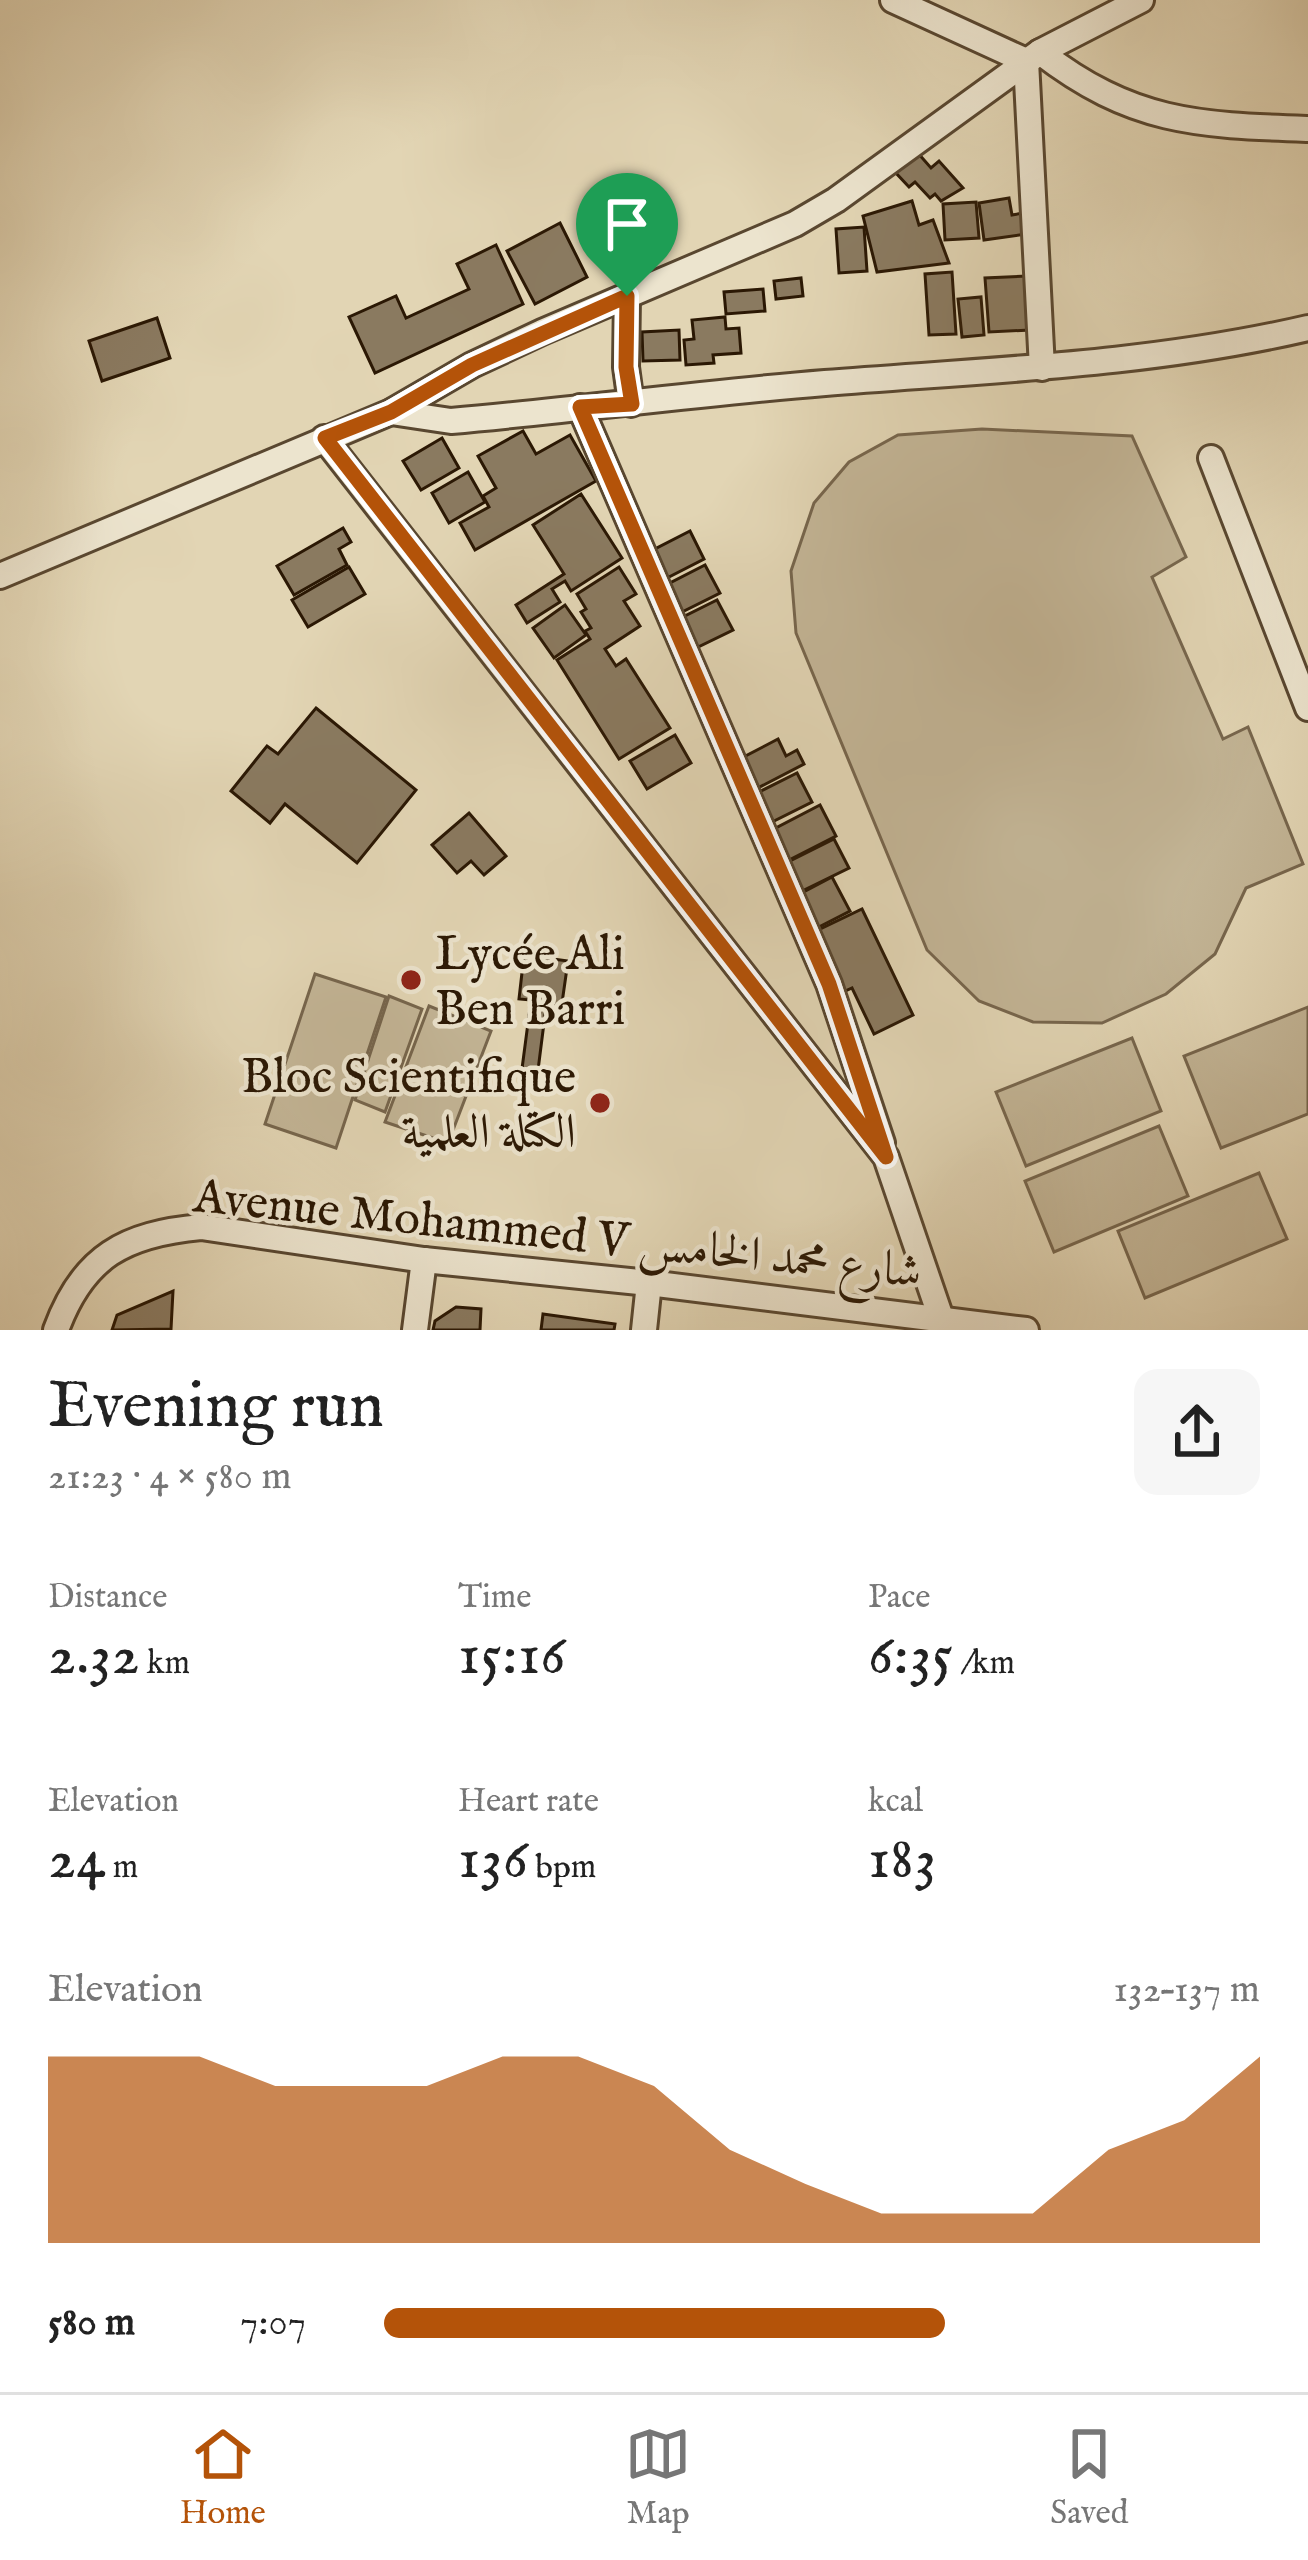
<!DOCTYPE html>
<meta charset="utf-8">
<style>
:root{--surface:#fff;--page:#f6f6f6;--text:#222;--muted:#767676;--line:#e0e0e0;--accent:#b45309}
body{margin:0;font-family:"IM FELL English",Amiri,serif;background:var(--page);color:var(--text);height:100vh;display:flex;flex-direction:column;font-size:45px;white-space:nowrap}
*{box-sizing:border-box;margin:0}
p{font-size:39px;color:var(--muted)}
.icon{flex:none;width:66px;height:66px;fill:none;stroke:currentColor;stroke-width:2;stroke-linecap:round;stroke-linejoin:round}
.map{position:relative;height:1330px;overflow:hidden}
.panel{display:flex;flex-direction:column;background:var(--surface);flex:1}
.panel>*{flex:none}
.pin{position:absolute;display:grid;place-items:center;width:102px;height:102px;color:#fff;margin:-123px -51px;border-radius:50% 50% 50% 0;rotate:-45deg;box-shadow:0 0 12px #0007}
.pin .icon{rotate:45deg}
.round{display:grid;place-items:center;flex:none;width:126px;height:126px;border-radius:24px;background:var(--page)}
.summary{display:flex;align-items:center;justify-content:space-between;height:204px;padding:0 48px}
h1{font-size:66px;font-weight:600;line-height:90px}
.metrics{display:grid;grid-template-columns:repeat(3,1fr);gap:18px;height:204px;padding:12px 48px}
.metrics div{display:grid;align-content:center}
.metrics b{font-size:60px;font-weight:600}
.metrics small{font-size:33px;font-weight:400}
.metrics p{font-size:33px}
.chart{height:336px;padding:24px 48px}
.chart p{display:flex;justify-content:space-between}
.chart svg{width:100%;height:216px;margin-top:12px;fill:var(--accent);opacity:.7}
ul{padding:0 48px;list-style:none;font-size:39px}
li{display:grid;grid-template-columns:192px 144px 1fr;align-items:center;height:90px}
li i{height:30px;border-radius:15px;background:var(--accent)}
.tab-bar{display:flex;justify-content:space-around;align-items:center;height:168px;border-top:3px solid var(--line);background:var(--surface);font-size:33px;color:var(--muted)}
.tab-bar a{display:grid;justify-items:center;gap:6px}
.tab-bar .active{color:var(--accent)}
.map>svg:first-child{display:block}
</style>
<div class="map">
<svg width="1308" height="1330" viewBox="0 0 1308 1330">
<rect width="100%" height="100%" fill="#e2d5b4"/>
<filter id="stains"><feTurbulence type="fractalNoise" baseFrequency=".00167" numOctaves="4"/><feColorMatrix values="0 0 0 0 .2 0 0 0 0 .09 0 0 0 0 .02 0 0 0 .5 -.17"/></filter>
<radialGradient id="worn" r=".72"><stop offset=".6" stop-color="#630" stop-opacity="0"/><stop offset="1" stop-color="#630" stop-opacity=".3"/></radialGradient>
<g fill="#c3b596" stroke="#77664d" stroke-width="3">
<polygon points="982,429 1132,436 1186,557 1152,577 1223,739 1248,727 1303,864 1246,888 1215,954 1166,994 1102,1023 1033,1022 979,1001 927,950 796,633 791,571 814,503 849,462 898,435"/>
<polygon points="315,974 386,997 336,1148 265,1124"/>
<polygon points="389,996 422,1009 385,1112 355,1100"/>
<polygon points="429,1006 491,1031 448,1143 385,1122"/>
<polygon points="1308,1007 1308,1114 1221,1148 1184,1056"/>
<polygon points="1132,1038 1161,1111 1026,1166 996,1092"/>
<polygon points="1159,1126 1188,1196 1054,1252 1025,1181"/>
<polygon points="1259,1173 1287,1239 1145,1298 1118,1231"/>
</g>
<g fill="#8a7a60" stroke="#2b1804" stroke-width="3">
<polygon points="917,152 931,168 939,161 963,188 941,201 935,194 930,198 915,182 909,187 895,172"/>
<polygon points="639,189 649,209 636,216 653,249 632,260 604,208"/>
<polygon points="1009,198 1012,215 1023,213 1026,234 984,240 979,203"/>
<polygon points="912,201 919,225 933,220 949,263 877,272 863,216"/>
<polygon points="976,202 979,238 945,240 943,204"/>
<polygon points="560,223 587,277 535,304 507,251"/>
<polygon points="864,227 867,271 839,273 836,229"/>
<polygon points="496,245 523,304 375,373 349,317 396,296 406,318 469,289 457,264"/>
<polygon points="952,272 956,334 929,335 925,274"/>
<polygon points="1026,276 1030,330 989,332 985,278"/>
<polygon points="801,278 803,296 776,299 774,281"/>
<polygon points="763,289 765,311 726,314 724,292"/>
<polygon points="981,297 984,335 962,337 958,299"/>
<polygon points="725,317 726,329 739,328 741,353 713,355 714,363 686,365 684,340 694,339 692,320"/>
<polygon points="157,318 170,358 102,381 89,341"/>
<polygon points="679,330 680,360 643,361 642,332"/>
<polygon points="523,431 536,454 570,435 596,481 475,550 460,523 489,507 483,496 496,488 478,456"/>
<polygon points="442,438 459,468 421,490 403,461"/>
<polygon points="468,472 485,502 449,523 432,493"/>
<polygon points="581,494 622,558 571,591 565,581 552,589 560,602 527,623 516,605 564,574 533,525"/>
<polygon points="343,528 351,542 339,549 347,565 294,595 277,566"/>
<polygon points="690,531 704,559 667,578 653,550"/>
<polygon points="705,565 720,593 682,612 668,584"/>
<polygon points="349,567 365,594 308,627 292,600"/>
<polygon points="619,567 636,594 624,601 640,626 605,649 616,666 626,659 670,728 619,759 557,660 590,639 585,631 591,628 581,612 586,609 577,594"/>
<polygon points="717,600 733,630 694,649 679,619"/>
<polygon points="565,605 586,635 554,658 533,628"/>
<polygon points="316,708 416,790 357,863 285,804 270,823 231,791 267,746 278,754"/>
<polygon points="675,735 691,763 647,789 630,761"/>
<polygon points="778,739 786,756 797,750 804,764 754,790 738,760"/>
<polygon points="797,773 812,802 770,823 755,794"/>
<polygon points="820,805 836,836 789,860 774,829"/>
<polygon points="469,813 506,856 484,875 471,861 457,873 432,845"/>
<polygon points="834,839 849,868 800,892 786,863"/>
<polygon points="832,877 850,911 813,930 796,896"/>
<polygon points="862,909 913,1015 874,1034 852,988 843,992 814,932"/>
<polygon points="524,955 568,961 560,1017 545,1015 536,1086 520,1084 531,1000 519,999"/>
<polygon points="173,1291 171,1329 112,1330 117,1315"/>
<polygon points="456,1307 481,1309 480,1330 433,1330 435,1321"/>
<polygon points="543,1314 615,1324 614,1330 541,1330"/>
</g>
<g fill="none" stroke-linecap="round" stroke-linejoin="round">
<g stroke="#594730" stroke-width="30">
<g id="minor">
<polyline points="893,0 1026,61 1042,368"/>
<polyline points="1040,52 1141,0"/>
<polyline points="627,296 626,367 631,404"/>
<polyline points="580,407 829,984 882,1143"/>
<path d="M391,412L451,421C576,410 700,393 825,383C987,370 1150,365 1308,328"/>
<polyline points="324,438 886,1157 941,1318"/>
<polyline points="1211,458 1308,708"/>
<path d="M0,576L391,412L472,365L542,332L795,224L836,200L1040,52C1132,123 1196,125 1308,129"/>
<path d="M56,1330C83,1256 125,1234 201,1227L424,1260L649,1283L1026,1330"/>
<polyline points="415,1330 424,1260"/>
<polyline points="644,1330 649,1283"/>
</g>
</g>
<use href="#minor" stroke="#ece4ce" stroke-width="24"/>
</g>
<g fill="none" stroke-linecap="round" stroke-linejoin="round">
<g stroke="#fff" stroke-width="24">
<polygon id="route" points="627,296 626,367 632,404 580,407 829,984 886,1157 325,438 391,412 472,365"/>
</g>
<use href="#route" stroke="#b45309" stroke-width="15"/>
</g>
<g fill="#8f2418" stroke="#ece4ce" stroke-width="4.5">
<circle cx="411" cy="980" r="12"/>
<circle cx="600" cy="1103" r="12"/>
</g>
<g text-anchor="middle" stroke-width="9" stroke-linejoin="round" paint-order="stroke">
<g font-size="48" fill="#2b1804" stroke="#ece4ce" text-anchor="start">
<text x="435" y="969">Lycée Ali<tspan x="435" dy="55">Ben Barri</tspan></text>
<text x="576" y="1092" text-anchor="end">Bloc Scientifique<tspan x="576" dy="55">الكتلة العلمية</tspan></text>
</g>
<g font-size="48" fill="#2b1804" stroke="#ece4ce">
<text transform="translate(558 1232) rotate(6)" y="17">Avenue Mohammed V شارع محمد الخامس</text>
</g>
</g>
<rect width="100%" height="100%" filter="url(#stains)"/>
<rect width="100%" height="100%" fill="url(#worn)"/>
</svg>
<div class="pin" style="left:627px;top:296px;background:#1e9e55"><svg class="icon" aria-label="arrive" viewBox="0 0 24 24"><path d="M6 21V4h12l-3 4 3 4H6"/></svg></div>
</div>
<section class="panel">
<div class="summary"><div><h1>Evening run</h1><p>21:23 · 4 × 580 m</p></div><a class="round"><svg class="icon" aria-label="share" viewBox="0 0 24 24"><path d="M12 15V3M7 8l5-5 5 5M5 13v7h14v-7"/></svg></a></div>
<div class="metrics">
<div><p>Distance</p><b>2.32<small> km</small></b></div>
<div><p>Time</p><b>15:16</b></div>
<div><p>Pace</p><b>6:35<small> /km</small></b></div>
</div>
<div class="metrics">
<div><p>Elevation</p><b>24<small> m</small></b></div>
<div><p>Heart rate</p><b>136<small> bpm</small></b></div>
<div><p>kcal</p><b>183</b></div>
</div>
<div class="chart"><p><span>Elevation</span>132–137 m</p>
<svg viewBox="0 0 160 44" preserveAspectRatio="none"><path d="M0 44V6L10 6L20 6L30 12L40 12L50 12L60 6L70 6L80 12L90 25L100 32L110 38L120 38L130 38L140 25L150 19L160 6V44z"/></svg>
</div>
<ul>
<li><b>580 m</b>7:07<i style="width:64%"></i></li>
</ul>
</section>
<nav class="tab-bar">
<a class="active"><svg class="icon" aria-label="home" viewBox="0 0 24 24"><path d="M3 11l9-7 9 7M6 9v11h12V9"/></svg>Home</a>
<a><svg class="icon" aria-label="map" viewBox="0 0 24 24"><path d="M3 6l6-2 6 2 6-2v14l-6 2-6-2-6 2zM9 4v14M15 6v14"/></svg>Map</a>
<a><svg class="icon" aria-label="saved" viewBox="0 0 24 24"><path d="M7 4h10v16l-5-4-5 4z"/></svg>Saved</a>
</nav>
